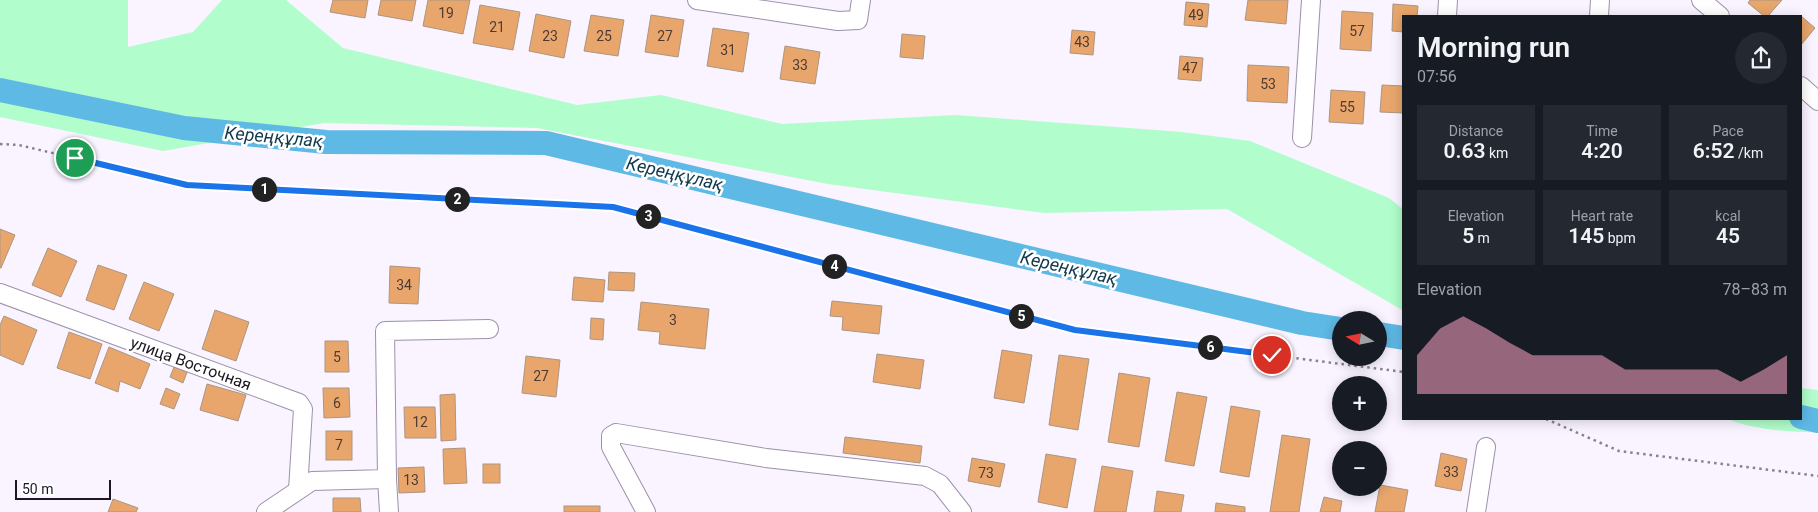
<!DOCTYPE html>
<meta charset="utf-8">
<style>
:root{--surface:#171b24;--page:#242831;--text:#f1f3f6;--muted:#9ea1a6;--accent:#cd86a3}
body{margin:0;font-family:Roboto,sans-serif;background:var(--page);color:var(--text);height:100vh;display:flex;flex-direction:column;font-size:19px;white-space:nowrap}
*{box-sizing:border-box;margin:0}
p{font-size:16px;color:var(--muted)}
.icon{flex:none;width:28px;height:28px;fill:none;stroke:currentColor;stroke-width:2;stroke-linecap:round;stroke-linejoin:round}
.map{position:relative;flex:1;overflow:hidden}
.details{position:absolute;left:1402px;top:15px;width:400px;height:405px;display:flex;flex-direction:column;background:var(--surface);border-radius:0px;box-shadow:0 2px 12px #0003}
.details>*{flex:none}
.needle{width:32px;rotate:280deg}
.tools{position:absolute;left:1332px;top:311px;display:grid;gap:10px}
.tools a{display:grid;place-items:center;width:55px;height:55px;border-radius:50%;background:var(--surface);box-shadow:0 2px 12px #0003;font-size:25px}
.scale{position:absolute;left:15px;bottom:12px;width:96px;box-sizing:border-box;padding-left:5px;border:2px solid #1c1721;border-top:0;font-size:14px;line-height:18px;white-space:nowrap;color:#1c1721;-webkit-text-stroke:4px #fff;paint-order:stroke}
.pin{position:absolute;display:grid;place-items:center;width:42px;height:42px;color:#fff;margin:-21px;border:2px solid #fff;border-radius:50%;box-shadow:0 1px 5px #0007}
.km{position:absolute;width:25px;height:25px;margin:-12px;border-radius:50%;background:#222;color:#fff;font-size:14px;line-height:25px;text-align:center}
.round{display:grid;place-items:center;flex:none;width:52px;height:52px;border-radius:26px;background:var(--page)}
.head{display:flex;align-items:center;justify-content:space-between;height:85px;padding:0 15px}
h1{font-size:28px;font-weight:600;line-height:38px}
.metrics{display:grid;grid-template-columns:repeat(3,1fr);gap:8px;height:85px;padding:5px 15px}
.metrics div{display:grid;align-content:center;border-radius:0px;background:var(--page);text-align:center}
.metrics b{font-size:21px;font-weight:600}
.metrics small{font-size:14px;font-weight:400}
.metrics p{font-size:14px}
.chart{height:140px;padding:10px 15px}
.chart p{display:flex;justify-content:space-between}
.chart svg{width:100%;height:90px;margin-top:5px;fill:var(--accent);opacity:.7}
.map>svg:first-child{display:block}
</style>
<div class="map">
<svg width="1818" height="512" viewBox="0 0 1818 512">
<rect width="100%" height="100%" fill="#f9f4ff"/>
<g fill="#b1fdcb">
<polygon points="0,0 128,0 128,47 193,32 222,0 286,0 343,48 577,105 661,95 782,124 956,115 1182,132 1250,141 1389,198 1404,210 1404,311 1227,209 1044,213 828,184 537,128 324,123 163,151 0,117"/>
<path d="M1801,388L1818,390V432C1794,433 1749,429 1728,419H1801Z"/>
</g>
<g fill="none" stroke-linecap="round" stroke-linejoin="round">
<g stroke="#5eb9e5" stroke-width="24">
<polyline points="0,90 184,128 326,142 546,143 1302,323 1341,329"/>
<polyline points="1379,334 1404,338"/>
<polyline points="1801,417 1818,421"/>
</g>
</g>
<g fill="#e8a66c" stroke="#ac9581">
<polygon points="333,0 368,0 365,18 330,12"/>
<polygon points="381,0 416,0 412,21 378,15"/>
<polygon points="428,0 470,0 463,34 423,26"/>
<polygon points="1248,0 1288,0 1286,24 1245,20"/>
<polygon points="1750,0 1782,0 1768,16 1764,16 1748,3"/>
<polygon points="1186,2 1209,4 1207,27 1184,25"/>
<polygon points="1393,4 1418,6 1417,16 1404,16 1404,32 1392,31"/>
<polygon points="480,5 520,12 513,50 473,43"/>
<polygon points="1342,11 1373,13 1371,51 1340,49"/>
<polygon points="536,14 571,21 564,58 529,51"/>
<polygon points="591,15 624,20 618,56 584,51"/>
<polygon points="651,15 684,20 678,57 645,52"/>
<polygon points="1801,16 1815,28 1801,45"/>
<polygon points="713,28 749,33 743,72 707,66"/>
<polygon points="1072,30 1095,32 1093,55 1070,53"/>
<polygon points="902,34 925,36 923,59 900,57"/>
<polygon points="785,46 820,52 815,84 780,79"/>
<polygon points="1180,56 1203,58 1201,81 1178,79"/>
<polygon points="1248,65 1289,67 1287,103 1247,101"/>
<polygon points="1382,85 1404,86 1404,113 1380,112"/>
<polygon points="1331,90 1365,92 1363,124 1329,122"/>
<polygon points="0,229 15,235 1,268 0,268"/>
<polygon points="48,248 77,261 61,297 32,285"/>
<polygon points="98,265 127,275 114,310 86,300"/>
<polygon points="390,266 420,268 418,304 389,303"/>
<polygon points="609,272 635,273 634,291 608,290"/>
<polygon points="574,277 605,280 603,302 572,300"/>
<polygon points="144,282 174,294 159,331 129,319"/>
<polygon points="832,301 882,306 879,334 842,330 843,317 830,316"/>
<polygon points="641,302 709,309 705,349 659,344 660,332 638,330"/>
<polygon points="215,310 249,322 236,361 202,349"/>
<polygon points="4,316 37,330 23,365 0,355 0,325"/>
<polygon points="591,318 604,319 603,340 590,339"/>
<polygon points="69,332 102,344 90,379 57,368"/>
<polygon points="325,341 348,341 349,372 325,372"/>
<polygon points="109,347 150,364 140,389 120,381 118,392 95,383"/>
<polygon points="1002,350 1032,355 1024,403 994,398"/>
<polygon points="877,354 924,360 920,389 873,382"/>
<polygon points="1059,355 1089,359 1078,430 1049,425"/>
<polygon points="526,356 560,360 556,397 522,393"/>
<polygon points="176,362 189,367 183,383 170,377"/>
<polygon points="1119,373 1150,378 1139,447 1108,442"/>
<polygon points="207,384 246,395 238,421 200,410"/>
<polygon points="166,388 180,394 174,409 160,404"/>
<polygon points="323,388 349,388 350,417 324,418"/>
<polygon points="1177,392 1207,397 1194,466 1165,461"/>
<polygon points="455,394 456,440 441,441 440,395"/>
<polygon points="1231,406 1260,411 1249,477 1220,472"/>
<polygon points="404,407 435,407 436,438 405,438"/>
<rect x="326" y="431" width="26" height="29"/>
<polygon points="1282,435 1310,439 1299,512 1270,512"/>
<polygon points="845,437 922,446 920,463 843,453"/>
<polygon points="465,448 467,483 444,484 443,449"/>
<polygon points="1441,453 1467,459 1461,491 1435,486"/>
<polygon points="1046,454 1076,459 1067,508 1038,502"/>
<polygon points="972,458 1005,464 1000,487 968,481"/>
<rect x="483" y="464" width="17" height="19"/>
<polygon points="1102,466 1133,471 1126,512 1094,512"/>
<polygon points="424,467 425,492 399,493 398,468"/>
<polygon points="1380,485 1408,490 1404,512 1375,512"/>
<polygon points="1157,491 1184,495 1181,512 1154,512"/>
<polygon points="1324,497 1342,501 1340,512 1320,512"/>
<polygon points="333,498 360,498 361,512 333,512"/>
<polygon points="113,499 138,508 136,512 108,512"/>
<polygon points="1216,503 1245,507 1245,512 1215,512"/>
<rect x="564" y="506" width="36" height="6"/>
</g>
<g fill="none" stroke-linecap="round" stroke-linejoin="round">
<g stroke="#9d90a9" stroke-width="20">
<g id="minor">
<polyline points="697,0 838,21 858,20 861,0"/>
<polyline points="1701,0 1720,16"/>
<polyline points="1447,16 1448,0"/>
<polyline points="1599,16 1600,0"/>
<polyline points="1801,86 1818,101"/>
<polyline points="1302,138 1311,0"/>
<polyline points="0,293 299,403 303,409 298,490"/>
<polyline points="387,479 389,512"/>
<polyline points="266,512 312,481 387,479 385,331 489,329"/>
<polyline points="646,512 611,447 611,436 616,433 766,458 925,476 940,484 962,512"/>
<polyline points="1476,512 1486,447"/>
</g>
</g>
<g stroke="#87828d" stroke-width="2.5" stroke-dasharray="2.5 4" stroke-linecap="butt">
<polyline points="0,144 19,145 187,185 613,207 1075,330 1404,372"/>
<polyline points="1546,419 1619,451 1818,476"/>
</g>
<use href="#minor" stroke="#fff" stroke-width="18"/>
</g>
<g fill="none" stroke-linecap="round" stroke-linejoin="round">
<g stroke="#fff" stroke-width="10">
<polyline id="route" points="75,158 187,185 613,207 1075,330 1272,355"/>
</g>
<use href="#route" stroke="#1a73e8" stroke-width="6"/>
</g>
<g text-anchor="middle" stroke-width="5" stroke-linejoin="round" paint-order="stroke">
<g font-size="14" fill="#4f3b34">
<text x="446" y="18">19</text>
<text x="1196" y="20">49</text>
<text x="497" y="32">21</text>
<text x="1357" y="36">57</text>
<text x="550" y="41">23</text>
<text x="604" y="41">25</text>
<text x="665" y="41">27</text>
<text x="1082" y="47">43</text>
<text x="728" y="55">31</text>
<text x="800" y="70">33</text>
<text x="1190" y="73">47</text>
<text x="1268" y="89">53</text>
<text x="1347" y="112">55</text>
<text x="404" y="290">34</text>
<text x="673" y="325">3</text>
<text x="337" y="362">5</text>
<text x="541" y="381">27</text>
<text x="337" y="408">6</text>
<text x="420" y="427">12</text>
<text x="339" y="450">7</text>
<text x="1451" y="477">33</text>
<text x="986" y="478">73</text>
<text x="411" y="485">13</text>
</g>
<g font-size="16" fill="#1c1721" stroke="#fff">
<text transform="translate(191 363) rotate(20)" y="6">улица Восточная</text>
</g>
<g font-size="18" font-style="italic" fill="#11394c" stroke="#fff">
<text transform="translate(274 137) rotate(5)" y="6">Кереңқұлақ</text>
<text transform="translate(675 174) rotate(13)" y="6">Кереңқұлақ</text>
<text transform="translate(1069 268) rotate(13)" y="6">Кереңқұлақ</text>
</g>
</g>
</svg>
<div class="tools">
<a><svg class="needle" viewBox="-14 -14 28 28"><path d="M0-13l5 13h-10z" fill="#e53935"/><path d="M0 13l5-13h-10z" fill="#9ea1a6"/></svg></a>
<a>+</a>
<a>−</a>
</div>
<div class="scale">50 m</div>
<div class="pin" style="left:75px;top:158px;background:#1e9e55"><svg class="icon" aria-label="arrive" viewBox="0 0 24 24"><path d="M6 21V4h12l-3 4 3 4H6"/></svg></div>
<div class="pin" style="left:1272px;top:355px;background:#d93025"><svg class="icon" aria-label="check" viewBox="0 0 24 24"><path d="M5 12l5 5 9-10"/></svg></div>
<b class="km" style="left:264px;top:189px">1</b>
<b class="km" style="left:457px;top:199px">2</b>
<b class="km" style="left:648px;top:216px">3</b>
<b class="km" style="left:834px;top:266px">4</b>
<b class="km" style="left:1021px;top:316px">5</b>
<b class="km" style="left:1210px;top:347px">6</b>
<section class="details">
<div class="head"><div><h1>Morning run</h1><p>07:56</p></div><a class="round"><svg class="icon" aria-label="share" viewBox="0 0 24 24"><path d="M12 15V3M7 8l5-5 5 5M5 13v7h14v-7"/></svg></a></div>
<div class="metrics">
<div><p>Distance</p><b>0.63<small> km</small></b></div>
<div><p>Time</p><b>4:20</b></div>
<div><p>Pace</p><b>6:52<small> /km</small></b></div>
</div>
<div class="metrics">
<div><p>Elevation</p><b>5<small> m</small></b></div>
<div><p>Heart rate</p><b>145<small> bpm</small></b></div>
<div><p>kcal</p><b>45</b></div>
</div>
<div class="chart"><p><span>Elevation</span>78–83 m</p>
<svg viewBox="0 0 160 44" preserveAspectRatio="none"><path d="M0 44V25L10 12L20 6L30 12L40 19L50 25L60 25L70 25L80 25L90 32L100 32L110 32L120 32L130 32L140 38L150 32L160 25V44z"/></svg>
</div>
</section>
</div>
